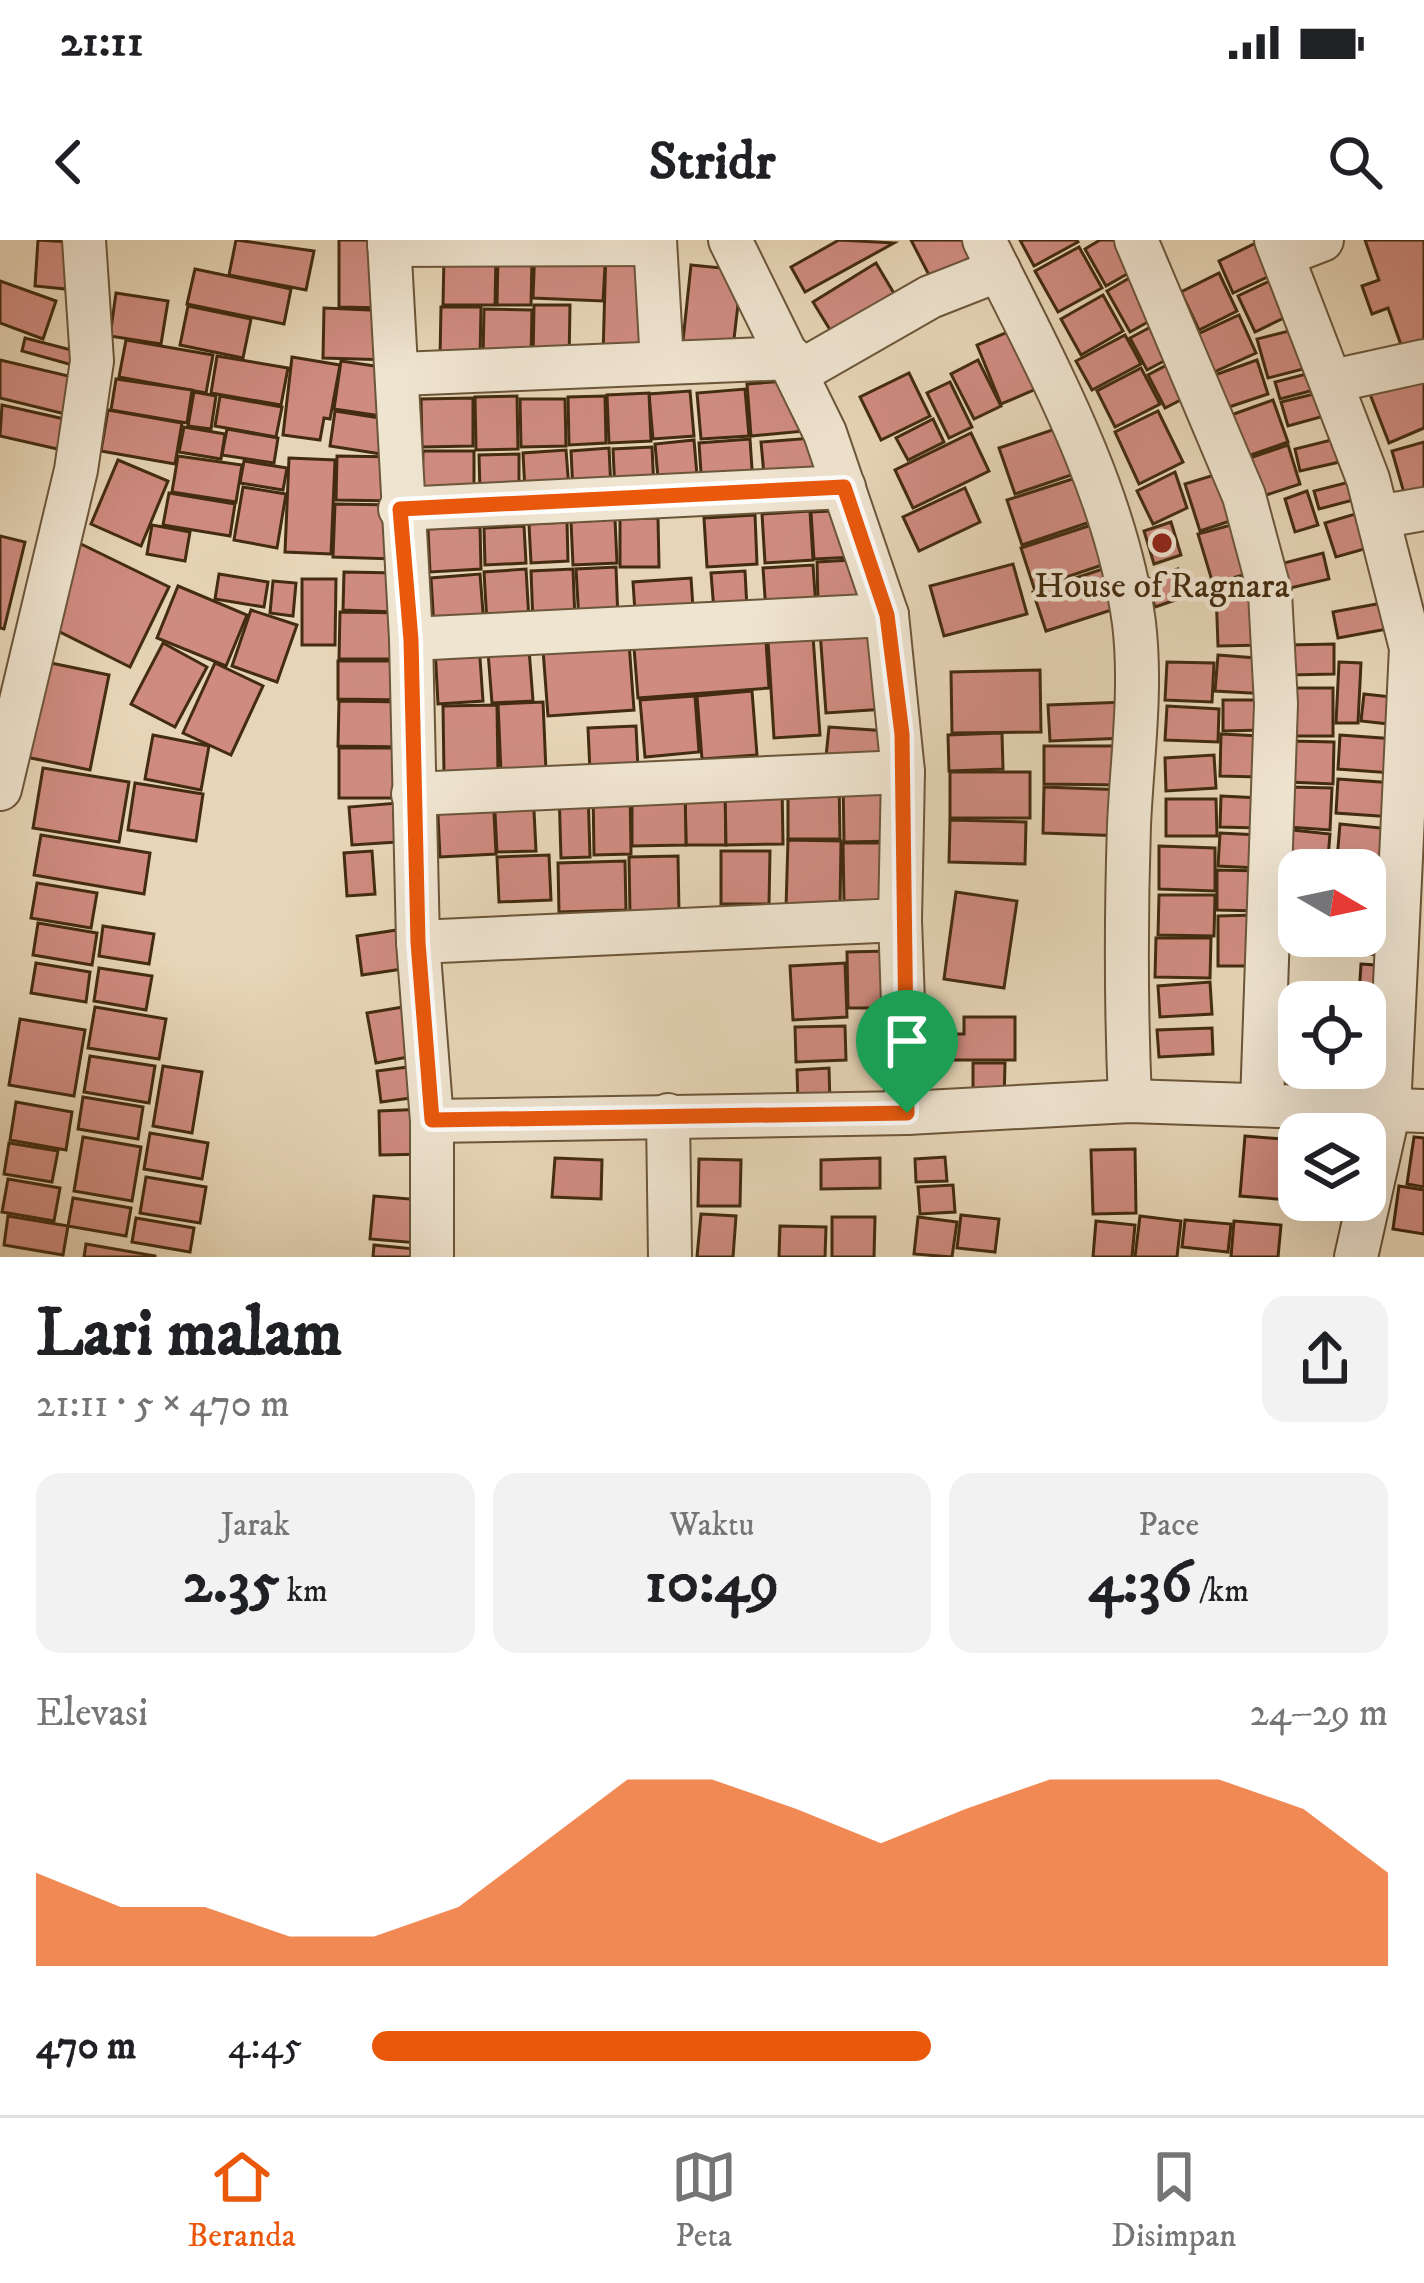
<!DOCTYPE html>
<html lang="id">
<meta charset="utf-8">
<style>
:root{--surface:#fff;--page:#f2f2f2;--text:#202124;--muted:#757577;--line:#e0e0e0;--accent:#ea580c}
body{margin:0;font-family:"IM FELL DW Pica",serif;background:var(--page);color:var(--text);height:100vh;display:flex;flex-direction:column;font-size:45px;white-space:nowrap}
*{box-sizing:border-box;margin:0}
p{font-size:39px;color:var(--muted)}
.icon{flex:none;width:66px;height:66px;fill:none;stroke:currentColor;stroke-width:2;stroke-linecap:round;stroke-linejoin:round}
.map{position:relative;height:1017px;overflow:hidden}
.details{display:flex;flex-direction:column;background:var(--surface);flex:1}
.details>*{flex:none}
.needle{width:78px;rotate:99deg}
.tools{position:absolute;left:1278px;top:609px;display:grid;gap:24px}
.tools a{display:grid;place-items:center;width:108px;height:108px;border-radius:24px;background:var(--surface);box-shadow:0 12px 48px #0002;font-size:60px}
.pin{position:absolute;display:grid;place-items:center;width:102px;height:102px;color:#fff;margin:-123px -51px;border-radius:50% 50% 50% 0;rotate:-45deg;box-shadow:0 0 12px #0007}
.pin .icon{rotate:45deg}
.round{display:grid;place-items:center;flex:none;width:126px;height:126px;border-radius:24px;background:var(--page)}
.headline{display:flex;align-items:center;justify-content:space-between;height:204px;padding:0 36px}
h1{font-size:66px;font-weight:700;line-height:90px}
.metrics{display:grid;grid-template-columns:repeat(3,1fr);gap:18px;height:204px;padding:12px 36px}
.metrics div{display:grid;align-content:center;border-radius:24px;background:var(--page);text-align:center}
.metrics b{font-size:60px;font-weight:700}
.metrics small{font-size:33px;font-weight:400}
.metrics p{font-size:33px}
.chart{height:336px;padding:24px 36px}
.chart p{display:flex;justify-content:space-between}
.chart svg{width:100%;height:216px;margin-top:12px;fill:var(--accent);opacity:.7}
ul{padding:0 36px;list-style:none;font-size:39px}
li{display:grid;grid-template-columns:192px 144px 1fr;align-items:center;height:90px}
li i{height:30px;border-radius:15px;background:var(--accent)}
.status{display:flex;justify-content:space-between;align-items:center;height:84px;padding:0 60px;background:var(--surface);direction:ltr}
.status svg{height:33px;fill:currentColor}
header{display:flex;justify-content:space-between;align-items:center;height:156px;padding:0 36px;background:var(--surface);font-size:54px;font-weight:700}
.menu{display:flex;justify-content:space-around;align-items:center;height:168px;border-top:3px solid var(--line);background:var(--surface);font-size:33px;color:var(--muted)}
.menu a{display:grid;justify-items:center;gap:6px}
.menu .on{color:var(--accent)}
.map>svg:first-child{display:block}
</style>
<div class="status"><b>21:11</b><svg viewBox="0 0 49 12"><path d="M0 12V9h3v3zM5 12V6h3v6zM10 12V3h3v9zM15 12V0h3v12zM26 1h20v11H26zM47 4h2v5h-2z"/></svg></div>
<header><svg class="icon" aria-label="back" viewBox="0 0 24 24"><path d="M15 5l-7 7 7 7"/></svg>Stridr<svg class="icon" aria-label="search" viewBox="0 0 24 24"><circle cx="10" cy="10" r="6"/><path d="M15 15l6 6"/></svg></header>
<div class="map">
<svg width="1424" height="1017" viewBox="0 0 1424 1017">
<rect width="100%" height="100%" fill="#e6d5b6"/>
<filter id="stains"><feTurbulence type="fractalNoise" baseFrequency=".00167" numOctaves="4"/><feColorMatrix values="0 0 0 0 .2 0 0 0 0 .09 0 0 0 0 .02 0 0 0 .5 -.17"/></filter>
<radialGradient id="worn" r=".72"><stop offset=".6" stop-color="#630" stop-opacity="0"/><stop offset="1" stop-color="#630" stop-opacity=".3"/></radialGradient>
<g fill="#cf8b80" stroke="#432c0f" stroke-width="3">
<polygon points="38,0 70,2 66,49 35,46"/>
<polygon points="236,0 314,11 306,50 229,35"/>
<polygon points="339,0 386,0 386,68 339,67"/>
<polygon points="839,0 894,3 805,52 791,27"/>
<polygon points="911,0 981,0 986,9 931,39"/>
<polygon points="1020,0 1077,0 1078,2 1034,26"/>
<polygon points="1100,0 1127,0 1141,26 1106,46 1085,9"/>
<polygon points="1365,0 1424,0 1424,113 1406,119 1388,68 1372,74 1362,46 1379,40"/>
<polygon points="1260,1 1274,34 1233,53 1219,21"/>
<polygon points="535,6 606,9 603,61 533,58"/>
<polygon points="1079,7 1102,48 1058,72 1035,31"/>
<polygon points="606,9 652,11 650,118 603,116"/>
<polygon points="444,15 496,16 495,65 443,65"/>
<polygon points="498,16 532,17 531,65 497,65"/>
<polygon points="876,23 895,55 832,93 813,62"/>
<polygon points="691,25 742,30 732,116 682,110"/>
<polygon points="195,29 291,49 284,84 187,64"/>
<polygon points="1138,33 1162,74 1130,92 1107,51"/>
<polygon points="1219,33 1237,71 1199,90 1181,52"/>
<polygon points="1274,39 1292,74 1255,92 1238,56"/>
<polygon points="0,41 56,61 43,99 0,83"/>
<polygon points="116,53 168,61 161,104 110,96"/>
<polygon points="1103,55 1123,91 1081,115 1061,79"/>
<polygon points="534,65 570,65 569,123 533,122"/>
<polygon points="188,66 251,79 243,118 180,105"/>
<polygon points="441,67 481,67 480,119 440,119"/>
<polygon points="324,68 392,71 391,120 323,118"/>
<polygon points="484,69 532,70 531,118 483,117"/>
<polygon points="1239,75 1256,113 1214,132 1198,94"/>
<polygon points="1162,81 1179,113 1147,130 1130,98"/>
<polygon points="1024,85 1048,144 1001,164 977,105"/>
<polygon points="1301,88 1311,127 1268,138 1257,99"/>
<polygon points="1125,95 1141,124 1092,150 1076,121"/>
<polygon points="25,98 87,114 83,128 22,111"/>
<polygon points="126,100 213,115 206,153 119,137"/>
<polygon points="217,116 288,128 281,165 211,153"/>
<polygon points="292,117 340,125 330,179 324,178 320,200 283,195"/>
<polygon points="1180,118 1198,151 1165,168 1148,135"/>
<polygon points="0,120 77,138 69,175 0,158"/>
<polygon points="978,120 1001,166 974,179 951,134"/>
<polygon points="1257,120 1268,154 1223,169 1212,136"/>
<polygon points="341,121 395,129 388,177 334,169"/>
<polygon points="1141,128 1160,164 1115,187 1097,151"/>
<polygon points="1314,132 1318,149 1280,159 1275,142"/>
<polygon points="909,133 930,176 881,200 860,157"/>
<polygon points="116,139 192,150 187,183 111,170"/>
<polygon points="800,140 805,191 751,196 747,144"/>
<polygon points="1424,141 1424,188 1389,203 1368,149"/>
<polygon points="950,142 972,187 949,198 927,153"/>
<polygon points="745,149 749,196 701,199 697,153"/>
<polygon points="690,151 694,196 653,199 649,154"/>
<polygon points="194,152 216,156 211,189 188,186"/>
<polygon points="1322,152 1328,175 1288,186 1281,162"/>
<polygon points="649,153 651,201 609,203 607,155"/>
<polygon points="220,156 282,167 276,197 215,186"/>
<polygon points="517,156 518,209 476,210 475,157"/>
<polygon points="605,156 606,203 569,205 568,157"/>
<polygon points="473,158 473,206 422,207 421,159"/>
<polygon points="520,159 565,159 566,206 521,207"/>
<polygon points="1273,160 1288,202 1245,217 1231,175"/>
<polygon points="2,165 73,181 66,211 0,196"/>
<polygon points="108,170 182,183 175,224 101,211"/>
<polygon points="335,171 399,181 394,216 330,206"/>
<polygon points="1158,171 1183,222 1139,244 1115,192"/>
<polygon points="933,179 944,202 908,220 896,198"/>
<polygon points="1070,184 1086,230 1015,254 999,208"/>
<polygon points="184,187 225,194 221,219 179,212"/>
<polygon points="227,189 278,198 274,223 222,215"/>
<polygon points="971,193 989,231 913,268 895,230"/>
<polygon points="825,197 828,241 765,246 761,202"/>
<polygon points="1339,198 1344,221 1300,231 1295,209"/>
<polygon points="750,199 753,244 702,248 699,203"/>
<polygon points="694,200 698,247 659,250 655,204"/>
<polygon points="1424,202 1424,255 1406,260 1392,211"/>
<polygon points="1288,205 1300,244 1257,258 1244,220"/>
<polygon points="652,207 654,249 615,251 613,209"/>
<polygon points="609,208 611,249 573,251 571,211"/>
<polygon points="566,210 569,249 525,252 523,213"/>
<polygon points="423,211 474,211 474,253 422,253"/>
<polygon points="519,214 519,252 480,253 479,215"/>
<polygon points="178,216 242,225 236,262 172,252"/>
<polygon points="337,216 398,217 397,261 336,260"/>
<polygon points="289,218 335,220 331,314 285,312"/>
<polygon points="118,220 168,241 141,306 91,284"/>
<polygon points="244,221 287,228 283,250 240,243"/>
<polygon points="1227,231 1242,277 1200,291 1185,244"/>
<polygon points="1175,232 1187,268 1153,284 1137,251"/>
<polygon points="1085,235 1099,279 1022,305 1007,260"/>
<polygon points="1357,240 1361,258 1319,269 1314,251"/>
<polygon points="243,247 286,254 277,308 234,300"/>
<polygon points="965,248 980,282 919,311 903,277"/>
<polygon points="1307,251 1318,285 1295,292 1285,259"/>
<polygon points="169,253 235,264 230,296 163,285"/>
<polygon points="335,264 396,265 395,319 333,317"/>
<polygon points="853,270 855,317 814,319 811,272"/>
<polygon points="810,271 813,320 765,323 762,274"/>
<polygon points="1365,271 1375,306 1336,317 1325,283"/>
<polygon points="755,275 757,324 707,327 704,278"/>
<polygon points="658,278 659,327 620,327 620,279"/>
<polygon points="615,279 617,323 573,325 571,282"/>
<polygon points="1104,281 1117,320 1034,348 1021,308"/>
<polygon points="567,282 568,321 531,323 529,284"/>
<polygon points="1171,282 1181,315 1154,324 1144,291"/>
<polygon points="1242,282 1256,331 1213,344 1198,294"/>
<polygon points="152,285 190,292 185,321 147,314"/>
<polygon points="524,286 526,323 485,325 484,288"/>
<polygon points="480,287 481,329 430,332 428,289"/>
<polygon points="0,296 25,302 4,389 0,388"/>
<polygon points="81,304 169,347 130,427 42,383"/>
<polygon points="1323,313 1329,339 1286,349 1280,324"/>
<polygon points="870,319 871,361 818,363 817,322"/>
<polygon points="1013,324 1027,374 944,396 930,346"/>
<polygon points="813,325 816,368 766,371 763,328"/>
<polygon points="1115,325 1127,365 1046,391 1033,352"/>
<polygon points="616,327 618,379 579,381 576,329"/>
<polygon points="526,329 529,380 487,383 484,332"/>
<polygon points="573,329 575,381 533,383 531,331"/>
<polygon points="1178,329 1187,356 1155,367 1146,340"/>
<polygon points="745,331 747,369 714,371 711,333"/>
<polygon points="344,332 397,333 396,372 343,370"/>
<polygon points="219,334 268,342 264,367 215,359"/>
<polygon points="480,334 484,385 434,388 431,338"/>
<polygon points="691,338 693,368 635,372 633,342"/>
<polygon points="302,339 336,339 335,405 302,405"/>
<polygon points="273,341 296,343 293,376 270,373"/>
<polygon points="178,346 247,375 226,426 157,398"/>
<polygon points="1261,350 1263,405 1218,406 1216,351"/>
<polygon points="1382,363 1387,389 1338,398 1333,372"/>
<polygon points="251,370 297,385 277,442 232,426"/>
<polygon points="340,372 405,373 405,419 339,419"/>
<polygon points="812,382 820,495 774,498 767,385"/>
<polygon points="765,385 769,448 638,458 633,395"/>
<polygon points="879,386 885,469 826,473 820,391"/>
<polygon points="628,389 634,470 548,476 542,396"/>
<polygon points="528,396 533,461 492,463 487,399"/>
<polygon points="163,403 207,427 175,487 131,464"/>
<polygon points="479,404 483,461 438,464 435,407"/>
<polygon points="1334,404 1334,434 1288,435 1288,405"/>
<polygon points="1218,415 1269,419 1267,454 1215,451"/>
<polygon points="338,421 407,421 406,460 338,459"/>
<polygon points="46,422 109,435 90,530 26,517"/>
<polygon points="1167,422 1214,423 1212,462 1165,460"/>
<polygon points="1339,422 1361,423 1358,483 1336,483"/>
<polygon points="215,423 263,446 231,515 183,493"/>
<polygon points="1040,430 1041,492 952,493 951,432"/>
<rect x="1287" y="448" width="46" height="48"/>
<polygon points="752,451 757,515 702,519 697,456"/>
<polygon points="1364,454 1392,457 1389,484 1361,481"/>
<polygon points="695,456 699,512 645,517 640,460"/>
<polygon points="1223,460 1263,460 1263,490 1223,491"/>
<polygon points="339,461 407,462 406,507 338,506"/>
<polygon points="543,462 546,531 501,533 498,464"/>
<polygon points="1126,462 1127,498 1050,501 1048,465"/>
<polygon points="497,465 498,533 444,534 443,466"/>
<polygon points="1167,466 1219,469 1218,502 1165,500"/>
<polygon points="636,486 638,529 590,532 588,488"/>
<polygon points="829,487 887,491 884,531 825,527"/>
<polygon points="1002,493 1003,529 949,531 948,495"/>
<polygon points="1221,494 1260,496 1259,537 1220,536"/>
<polygon points="153,495 209,506 201,550 145,539"/>
<polygon points="1340,495 1395,499 1392,533 1338,529"/>
<polygon points="1289,501 1334,502 1333,544 1288,542"/>
<polygon points="1044,506 1121,506 1121,545 1044,544"/>
<rect x="339" y="508" width="69" height="50"/>
<polygon points="1214,515 1216,548 1166,551 1165,518"/>
<polygon points="43,528 129,542 119,602 33,588"/>
<rect x="950" y="532" width="80" height="46"/>
<polygon points="894,538 895,601 844,602 843,539"/>
<polygon points="839,539 840,599 788,599 788,540"/>
<polygon points="1338,539 1394,543 1392,577 1336,573"/>
<polygon points="135,543 203,554 196,601 128,590"/>
<polygon points="725,545 726,605 686,605 685,546"/>
<polygon points="725,545 782,545 783,604 726,605"/>
<polygon points="685,546 686,605 632,606 632,547"/>
<polygon points="593,547 630,547 631,614 594,615"/>
<polygon points="1044,547 1125,550 1123,596 1043,593"/>
<polygon points="1290,547 1332,548 1330,590 1288,587"/>
<polygon points="588,549 590,617 561,618 559,550"/>
<polygon points="533,551 536,611 497,612 494,553"/>
<polygon points="493,553 496,614 440,617 437,556"/>
<polygon points="1221,556 1260,558 1260,588 1220,587"/>
<polygon points="1166,559 1216,559 1217,596 1166,596"/>
<polygon points="410,562 412,601 352,605 349,567"/>
<polygon points="950,580 1026,582 1025,624 949,622"/>
<polygon points="1340,584 1391,589 1389,624 1337,620"/>
<polygon points="1283,589 1330,594 1327,630 1279,632"/>
<polygon points="1220,593 1259,595 1257,628 1218,626"/>
<polygon points="41,595 150,613 144,654 34,635"/>
<polygon points="788,600 841,601 840,668 786,668"/>
<polygon points="843,603 898,603 898,660 844,661"/>
<polygon points="1159,606 1215,608 1215,651 1159,649"/>
<polygon points="372,611 375,654 347,656 344,613"/>
<polygon points="721,611 770,611 769,664 721,664"/>
<polygon points="549,615 551,660 499,662 497,617"/>
<polygon points="678,616 679,672 630,673 629,617"/>
<polygon points="625,621 626,670 559,672 558,623"/>
<polygon points="1336,625 1388,629 1385,672 1365,670 1365,630 1336,630"/>
<polygon points="1217,630 1260,631 1259,671 1217,670"/>
<polygon points="37,643 97,653 91,688 31,678"/>
<polygon points="956,652 1017,661 1004,748 944,739"/>
<polygon points="1159,655 1215,655 1214,696 1158,695"/>
<polygon points="1255,675 1255,726 1218,726 1218,676"/>
<polygon points="38,683 97,693 92,725 33,715"/>
<polygon points="103,686 154,694 149,724 99,716"/>
<polygon points="1365,687 1383,688 1382,715 1338,712 1339,696 1365,696"/>
<polygon points="410,688 416,727 362,735 357,696"/>
<polygon points="1156,698 1211,698 1210,738 1155,737"/>
<polygon points="889,711 890,768 848,768 847,712"/>
<polygon points="36,723 90,732 86,762 31,753"/>
<polygon points="845,723 847,777 793,780 790,726"/>
<polygon points="1361,724 1390,726 1388,757 1359,755"/>
<polygon points="99,728 152,736 146,770 94,761"/>
<polygon points="1210,742 1212,774 1160,777 1158,746"/>
<polygon points="415,765 424,814 376,823 367,773"/>
<polygon points="95,767 166,779 159,819 88,808"/>
<polygon points="964,777 1015,777 1015,820 943,820 943,794 964,794"/>
<polygon points="20,779 85,790 74,856 9,845"/>
<polygon points="845,786 846,820 796,822 795,787"/>
<polygon points="1212,788 1213,814 1159,817 1157,790"/>
<polygon points="90,816 155,826 149,863 84,852"/>
<polygon points="973,823 1005,823 1004,861 973,861"/>
<polygon points="423,825 426,856 381,862 377,831"/>
<polygon points="163,826 202,832 192,893 153,886"/>
<polygon points="829,828 830,864 798,865 797,830"/>
<polygon points="83,857 143,867 138,899 78,889"/>
<polygon points="16,862 72,872 66,910 10,900"/>
<polygon points="426,869 427,914 380,915 379,871"/>
<polygon points="150,893 208,903 202,939 144,929"/>
<polygon points="1245,896 1295,900 1290,960 1240,956"/>
<polygon points="83,897 141,907 132,961 74,951"/>
<polygon points="1414,897 1424,898 1424,947 1407,944"/>
<polygon points="9,903 58,911 52,942 4,934"/>
<polygon points="1135,909 1136,973 1093,974 1091,910"/>
<polygon points="945,917 947,941 916,942 915,919"/>
<polygon points="555,918 602,920 601,959 552,957"/>
<polygon points="880,918 880,948 821,949 821,920"/>
<polygon points="699,919 741,920 740,966 698,966"/>
<polygon points="146,937 206,947 200,983 140,973"/>
<polygon points="8,939 60,948 54,981 2,972"/>
<polygon points="953,945 955,972 920,974 918,947"/>
<polygon points="1399,946 1424,950 1424,994 1393,989"/>
<polygon points="374,956 422,960 418,1003 370,999"/>
<polygon points="73,958 131,968 126,996 68,986"/>
<polygon points="701,974 736,976 733,1017 697,1017"/>
<polygon points="961,975 999,979 995,1012 957,1008"/>
<polygon points="8,976 68,986 63,1015 4,1005"/>
<polygon points="1140,976 1181,981 1177,1017 1135,1017"/>
<polygon points="832,977 875,977 874,1017 832,1017"/>
<polygon points="918,977 957,982 952,1017 914,1014"/>
<polygon points="136,978 194,988 190,1012 132,1002"/>
<polygon points="1185,980 1231,984 1228,1012 1182,1007"/>
<polygon points="1096,981 1135,985 1132,1017 1093,1017"/>
<polygon points="1234,981 1281,985 1278,1017 1231,1017"/>
<polygon points="780,986 826,987 825,1017 779,1017"/>
<polygon points="86,1004 155,1016 155,1017 84,1017"/>
<polygon points="374,1005 425,1010 424,1017 373,1017"/>
</g>
<g fill="none" stroke-linecap="round" stroke-linejoin="round">
<g stroke="#6c5639" stroke-width="46">
<g id="minor">
<polyline points="389,0 411,399 418,702 432,881 432,1017"/>
<polyline points="655,0 662,123"/>
<polyline points="730,0 825,193 887,375 903,532 900,680 907,873"/>
<path d="M984,0C1043,120 1116,249 1134,383C1142,449 1132,519 1129,585C1126,677 1126,769 1130,861"/>
<polyline points="1136,0 1244,256 1270,353 1276,464 1262,863"/>
<polyline points="1276,0 1368,239 1411,408 1389,870 1356,1017"/>
<polyline points="389,5 655,4"/>
<polyline points="1283,15 1322,0"/>
<polyline points="799,132 930,57 999,30"/>
<polyline points="399,134 791,118"/>
<polyline points="1333,141 1424,121"/>
<polyline points="400,269 844,247"/>
<polyline points="1378,277 1424,269"/>
<polyline points="411,399 887,375"/>
<polyline points="0,549 76,230 92,121 84,0"/>
<polyline points="413,554 903,532"/>
<polyline points="418,702 900,680"/>
<polyline points="668,875 670,1017"/>
<polyline points="432,881 907,873 1130,861 1424,871"/>
</g>
</g>
<use href="#minor" stroke="#efe4d0" stroke-width="42"/>
</g>
<g fill="none" stroke-linecap="round" stroke-linejoin="round">
<g stroke="#fff" stroke-width="24">
<polygon id="route" points="844,247 887,375 902,494 907,873 432,880 418,702 411,400 400,269"/>
</g>
<use href="#route" stroke="#ea580c" stroke-width="15"/>
</g>
<circle fill="#8f2418" stroke="#efe4d0" stroke-width="4.5" cx="1162" cy="303" r="12"/>
<g text-anchor="middle" stroke-width="9" stroke-linejoin="round" paint-order="stroke">
<g font-size="36" fill="#432c0f" stroke="#efe4d0">
<text x="1162" y="357">House of Ragnara</text>
</g>
</g>
<rect width="100%" height="100%" filter="url(#stains)"/>
<rect width="100%" height="100%" fill="url(#worn)"/>
</svg>
<div class="tools">
<a><svg class="needle" viewBox="-14 -14 28 28"><path d="M0-13l5 13h-10z" fill="#e53935"/><path d="M0 13l5-13h-10z" fill="#757577"/></svg></a>
<a><svg class="icon" aria-label="locate" viewBox="0 0 24 24"><circle cx="12" cy="12" r="6"/><path d="M12 2v4M12 18v4M2 12h4M18 12h4"/></svg></a>
<a><svg class="icon" aria-label="layers" viewBox="0 0 24 24"><path d="M12 4l9 5-9 5-9-5zM3 14l9 5 9-5"/></svg></a>
</div>
<div class="pin" style="left:907px;top:873px;background:#1e9e55"><svg class="icon" aria-label="arrive" viewBox="0 0 24 24"><path d="M6 21V4h12l-3 4 3 4H6"/></svg></div>
</div>
<section class="details">
<div class="headline"><div><h1>Lari malam</h1><p>21:11 · 5 × 470 m</p></div><a class="round"><svg class="icon" aria-label="share" viewBox="0 0 24 24"><path d="M12 15V3M7 8l5-5 5 5M5 13v7h14v-7"/></svg></a></div>
<div class="metrics">
<div><p>Jarak</p><b>2.35<small> km</small></b></div>
<div><p>Waktu</p><b>10:49</b></div>
<div><p>Pace</p><b>4:36<small> /km</small></b></div>
</div>
<div class="chart"><p><span>Elevasi</span>24–29 m</p>
<svg viewBox="0 0 160 44" preserveAspectRatio="none"><path d="M0 44V25L10 32L20 32L30 38L40 38L50 32L60 19L70 6L80 6L90 12L100 19L110 12L120 6L130 6L140 6L150 12L160 25V44z"/></svg>
</div>
<ul>
<li><b>470 m</b>4:45<i style="width:55%"></i></li>
</ul>
</section>
<nav class="menu">
<a class="on"><svg class="icon" aria-label="home" viewBox="0 0 24 24"><path d="M3 11l9-7 9 7M6 9v11h12V9"/></svg>Beranda</a>
<a><svg class="icon" aria-label="map" viewBox="0 0 24 24"><path d="M3 6l6-2 6 2 6-2v14l-6 2-6-2-6 2zM9 4v14M15 6v14"/></svg>Peta</a>
<a><svg class="icon" aria-label="saved" viewBox="0 0 24 24"><path d="M7 4h10v16l-5-4-5 4z"/></svg>Disimpan</a>
</nav>
